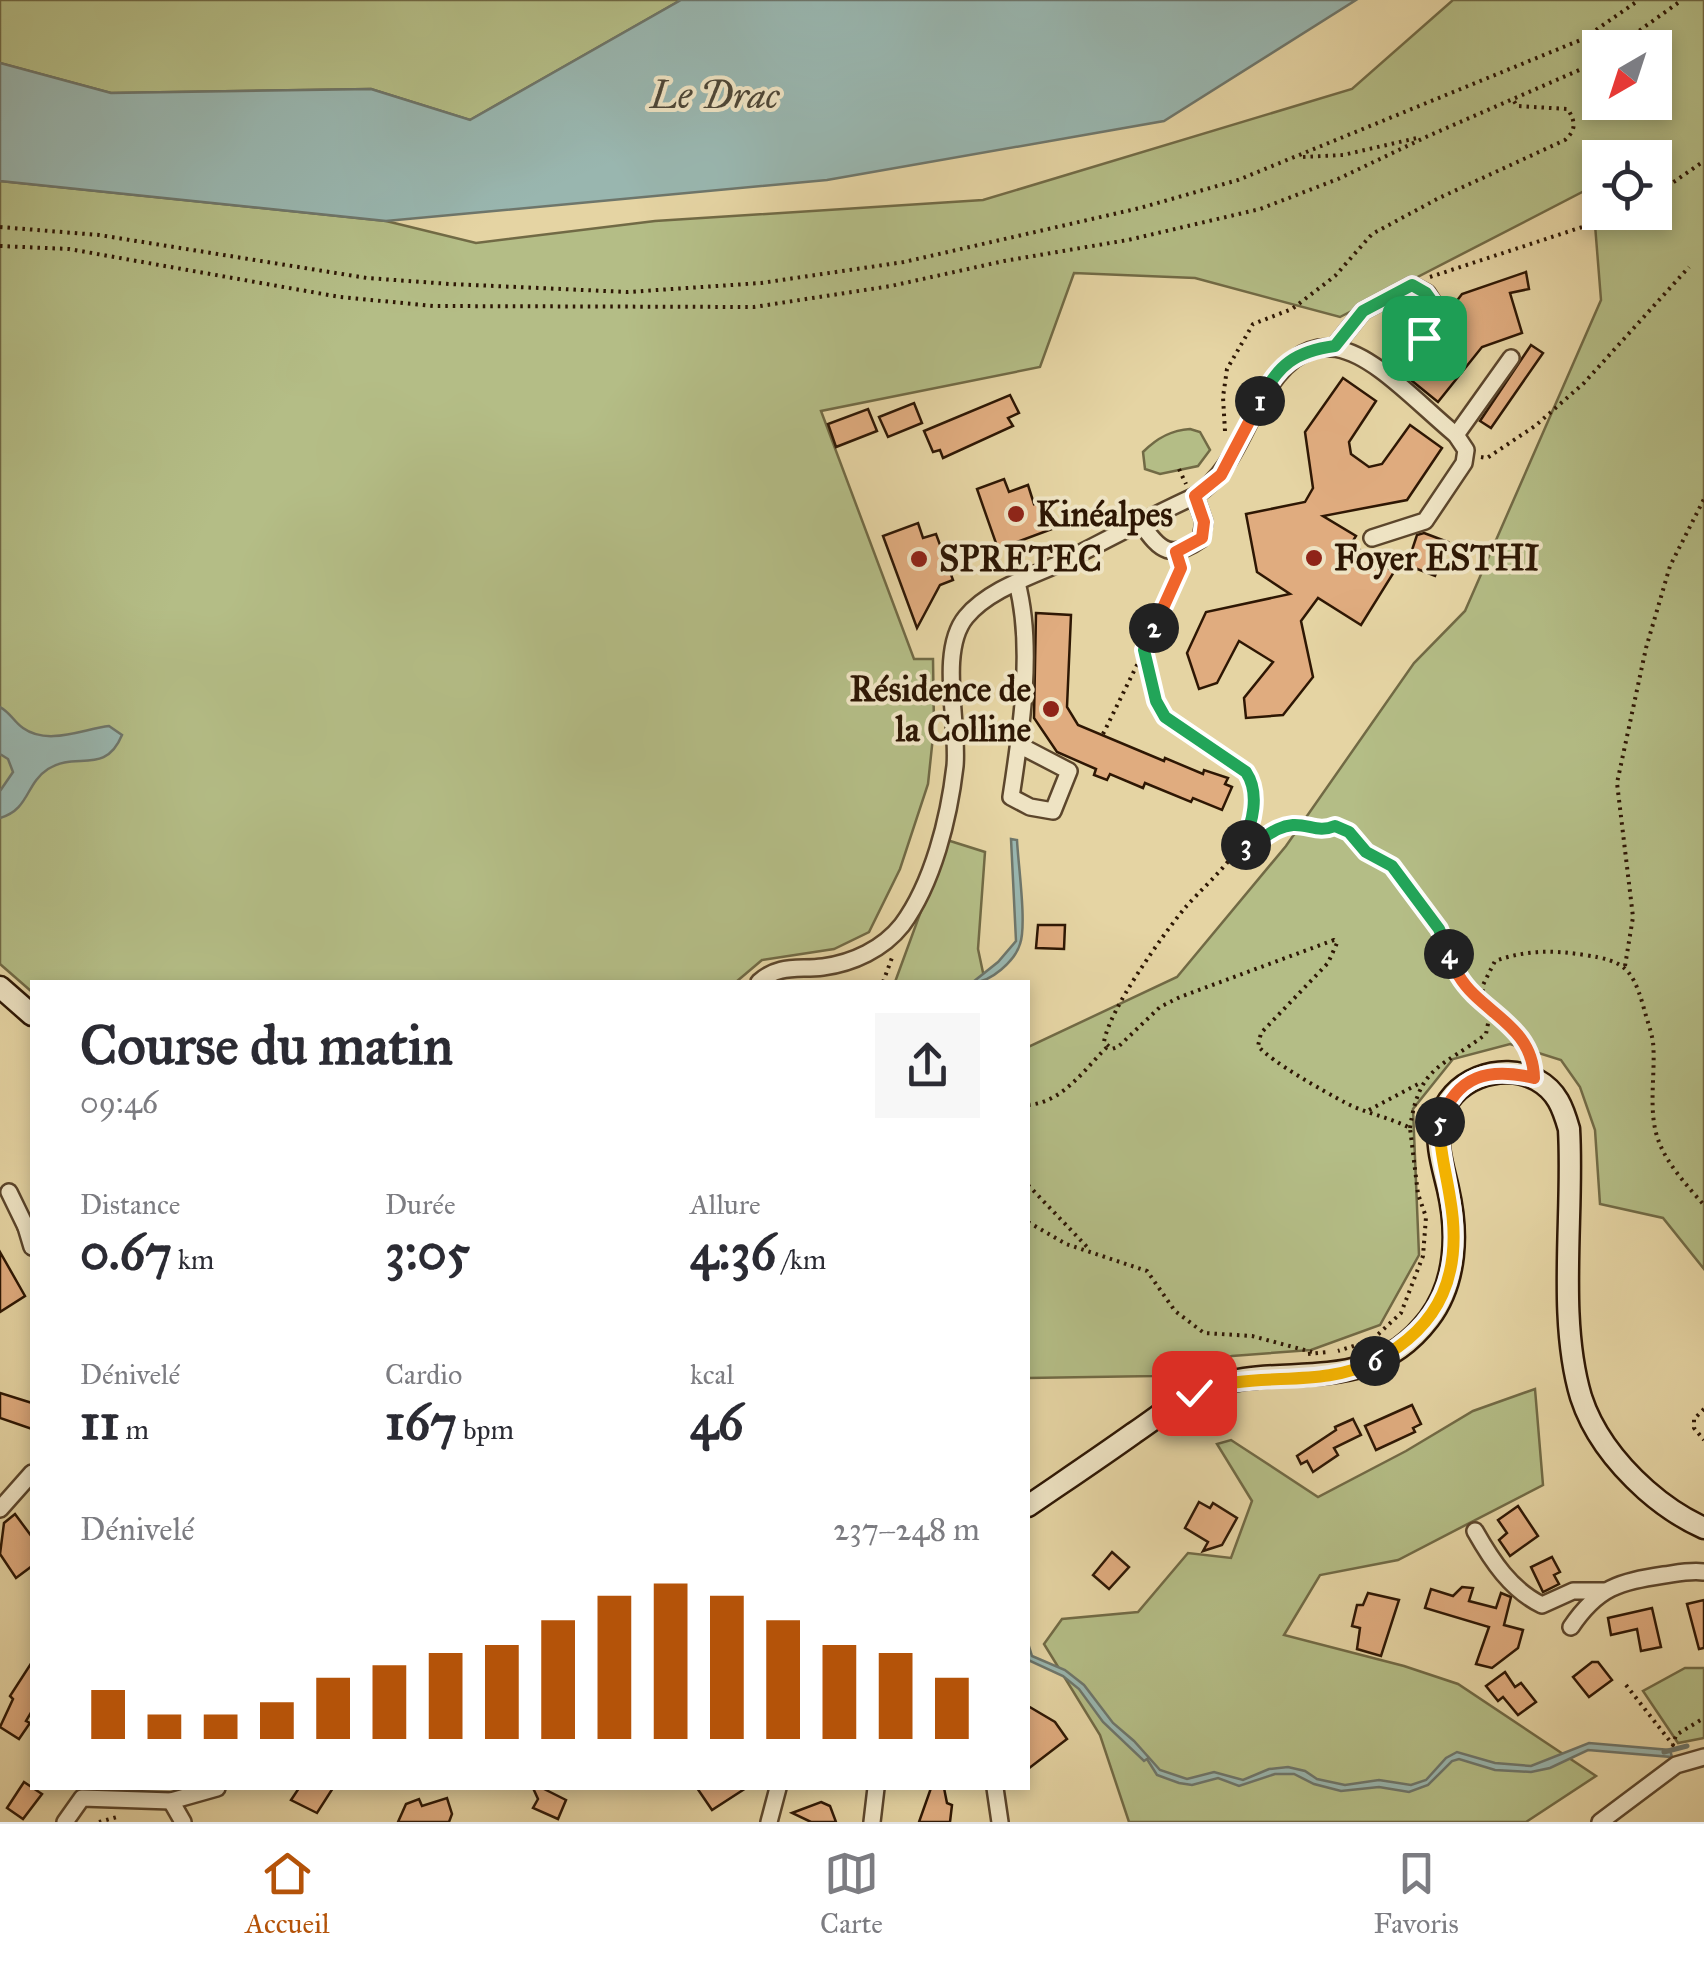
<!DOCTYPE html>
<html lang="fr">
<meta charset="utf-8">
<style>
:root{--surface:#fff;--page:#f7f7f7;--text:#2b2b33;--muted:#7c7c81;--line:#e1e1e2;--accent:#b45309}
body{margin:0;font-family:"IM FELL Great Primer",serif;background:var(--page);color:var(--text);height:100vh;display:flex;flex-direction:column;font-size:38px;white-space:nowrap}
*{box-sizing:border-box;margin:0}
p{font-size:32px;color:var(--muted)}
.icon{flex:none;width:55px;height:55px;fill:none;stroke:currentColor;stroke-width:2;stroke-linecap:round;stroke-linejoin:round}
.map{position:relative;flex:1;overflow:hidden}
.panel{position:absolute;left:30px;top:980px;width:1000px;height:810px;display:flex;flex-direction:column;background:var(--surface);border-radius:0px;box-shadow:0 5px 15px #0003}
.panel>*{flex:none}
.needle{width:65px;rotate:219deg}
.tools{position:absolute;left:1582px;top:30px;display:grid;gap:20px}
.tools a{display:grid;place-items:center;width:90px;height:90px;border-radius:0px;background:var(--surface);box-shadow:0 5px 15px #0003;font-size:50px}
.pin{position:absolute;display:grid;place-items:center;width:85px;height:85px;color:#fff;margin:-42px;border-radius:20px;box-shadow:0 5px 15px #0006}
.km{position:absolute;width:50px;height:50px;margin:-25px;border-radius:50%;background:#222;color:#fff;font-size:28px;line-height:50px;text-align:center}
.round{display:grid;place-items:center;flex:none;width:105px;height:105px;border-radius:0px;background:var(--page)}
.overview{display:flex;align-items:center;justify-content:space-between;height:170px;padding:0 50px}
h1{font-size:55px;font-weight:700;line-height:75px}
.stats{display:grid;grid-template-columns:repeat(3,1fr);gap:15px;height:170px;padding:10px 50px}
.stats div{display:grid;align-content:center}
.stats b{font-size:50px;font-weight:700}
.stats small{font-size:28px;font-weight:400}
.stats p{font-size:28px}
.chart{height:280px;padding:20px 50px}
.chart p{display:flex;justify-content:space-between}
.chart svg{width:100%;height:180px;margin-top:10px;stroke:var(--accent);stroke-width:6}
.menu{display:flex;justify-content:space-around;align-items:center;height:140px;border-top:2px solid var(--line);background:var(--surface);font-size:28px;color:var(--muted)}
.menu a{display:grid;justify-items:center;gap:5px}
.menu .on{color:var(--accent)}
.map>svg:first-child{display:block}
</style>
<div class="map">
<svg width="1704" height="1822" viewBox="0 0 1704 1822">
<rect width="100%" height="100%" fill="#e5d4a3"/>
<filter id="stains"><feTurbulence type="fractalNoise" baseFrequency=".002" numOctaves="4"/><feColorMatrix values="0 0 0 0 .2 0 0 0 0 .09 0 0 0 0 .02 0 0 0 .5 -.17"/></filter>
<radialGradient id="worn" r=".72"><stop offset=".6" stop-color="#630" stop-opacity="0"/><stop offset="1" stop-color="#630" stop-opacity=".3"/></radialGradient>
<g fill="#b4bd86" stroke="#716a45" stroke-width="2.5" fill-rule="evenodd">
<polygon points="0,0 681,0 470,120 371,89 111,93 0,63"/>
<path d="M1453,0H1704V1269L1663,1218L1600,1204L1595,1130L1580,1087L1561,1060L1510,1044L1453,1059L1413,1109L1419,1255L1380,1325L1311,1350L1232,1356L1155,1376L1028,1378V1047L1177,977L1286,846L1414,663L1465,611L1601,300L1592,187L1340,317L1195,278L1074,273L1040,367L821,411L914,659H933L934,727L928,784L900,869L869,932L834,949L762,960L736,982H32V992L0,964V181L386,221L476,243L655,221L983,200L1352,89ZM1600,48H1655V102H1600ZM1600,158H1655V212H1600Z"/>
<path d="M1190,429L1200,432L1210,450L1198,466L1160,474L1145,469L1143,452C1157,438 1171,430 1190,429Z"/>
<polygon points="947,840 985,852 978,949 985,982 895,982"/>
<polygon points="1535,1389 1543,1485 1398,1560 1320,1575 1284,1635 1404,1666 1458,1684 1596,1776 1526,1822 1129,1822 1100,1735 1044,1644 1062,1619 1138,1612 1188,1553 1231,1558 1252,1501 1217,1444 1231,1440 1318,1497 1406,1451 1473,1411"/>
<polygon points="1685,1668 1704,1668 1704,1738 1678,1743 1643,1691"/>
</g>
<g fill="#99b6af" stroke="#6e766b" stroke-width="2.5">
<polygon points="681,0 1356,0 1164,121 827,180 386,221 0,181 0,63 111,93 371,89 470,120"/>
<path d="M0,707C10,712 14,722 23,728C48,746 83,729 109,726L122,735C105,776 76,751 48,769C25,784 30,809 0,818V791L13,772L8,759L0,754Z"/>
<path d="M1011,839L1017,840C1018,863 1027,925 1020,944C1015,961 990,983 973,982L998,962L1016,941Z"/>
<polygon points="1028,1643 1032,1656 1065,1670 1084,1685 1113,1723 1134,1741 1160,1770 1187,1779 1214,1772 1243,1780 1269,1769 1288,1767 1305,1771 1317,1779 1345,1785 1379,1780 1411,1785 1426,1780 1446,1758 1457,1752 1495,1763 1531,1766 1589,1743 1670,1750 1672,1757 1588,1750 1550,1768 1531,1772 1495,1770 1459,1759 1452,1761 1428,1785 1409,1792 1379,1787 1341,1791 1314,1784 1294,1774 1275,1774 1239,1786 1218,1778 1192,1785 1179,1783 1157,1775 1147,1759 1144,1761 1103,1722 1079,1689 1063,1676 1028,1660"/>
</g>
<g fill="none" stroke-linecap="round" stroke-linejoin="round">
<polyline stroke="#6e766b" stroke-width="5" points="1664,1752 1687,1746"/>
</g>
<g fill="#e0ac7f" stroke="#2e1704" stroke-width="2.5">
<polygon points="1526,272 1529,289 1510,293 1522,333 1482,347 1438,402 1406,376 1412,371 1412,360 1462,294"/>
<polygon points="1531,345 1543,353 1491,428 1480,421"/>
<polygon points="1343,378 1376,401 1349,442 1351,454 1369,467 1382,464 1410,425 1442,448 1407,500 1323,516 1356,536 1351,544 1394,572 1361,625 1318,598 1301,621 1313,677 1283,715 1246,718 1244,698 1273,662 1239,641 1217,683 1199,689 1187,653 1206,612 1290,594 1257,572 1246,514 1305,502 1313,488 1305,432"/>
<polygon points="1010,395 1019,413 1008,418 1013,426 943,458 940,450 933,452 924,431"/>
<polygon points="914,403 922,423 888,437 879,417"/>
<polygon points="868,409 877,431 836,447 828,424"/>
<polygon points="1004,479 1009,492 1028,485 1034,504 1042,501 1052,529 998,549 977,489"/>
<polygon points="918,523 923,538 936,534 953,580 940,585 917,628 883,536"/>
<polygon points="1424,533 1448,542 1435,576 1407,565 1417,535"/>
<polygon points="1036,613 1071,615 1067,707 1078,725 1164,761 1165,758 1203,774 1204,770 1228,778 1225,784 1232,787 1222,810 1193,798 1191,802 1145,783 1143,788 1110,774 1107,780 1094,775 1096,769 1057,752 1034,718"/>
<polygon points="1038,925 1065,925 1064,949 1036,948"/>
<polygon points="0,1252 25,1296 0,1312"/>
<polygon points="0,1393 32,1403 32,1429 0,1418"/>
<polygon points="1412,1405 1421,1424 1413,1428 1415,1432 1376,1450 1365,1426"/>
<polygon points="1353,1419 1361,1435 1334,1448 1338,1455 1313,1472 1307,1461 1301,1464 1297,1456 1336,1430 1335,1427"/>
<polygon points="1199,1502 1210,1508 1213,1503 1237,1518 1222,1545 1203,1551 1208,1542 1185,1528"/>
<polygon points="1518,1506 1538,1536 1510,1556 1499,1540 1507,1533 1498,1520"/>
<polygon points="15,1514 32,1537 32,1566 16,1578 0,1554 4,1523"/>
<polygon points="1112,1552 1129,1567 1109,1589 1093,1575"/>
<polygon points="1552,1557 1560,1572 1554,1575 1559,1584 1543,1592 1531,1567"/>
<polygon points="1462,1587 1473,1588 1469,1601 1496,1608 1501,1593 1511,1597 1504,1625 1523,1630 1518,1648 1492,1668 1476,1664 1489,1627 1425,1608 1431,1589 1453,1596"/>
<polygon points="1368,1593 1399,1600 1381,1656 1357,1649 1360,1628 1352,1626 1357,1605 1363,1605"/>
<polygon points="1704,1600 1704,1648 1699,1649 1687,1604"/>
<polygon points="1652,1608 1661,1647 1641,1651 1637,1629 1611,1635 1608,1618"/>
<polygon points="32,1662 32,1711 26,1721 30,1723 19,1739 0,1727 13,1699 10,1696"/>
<polygon points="1592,1662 1598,1662 1612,1680 1589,1697 1573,1677"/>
<polygon points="1505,1672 1515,1687 1521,1683 1536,1702 1518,1715 1503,1697 1498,1701 1486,1686"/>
<polygon points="1028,1706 1055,1722 1067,1739 1028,1769"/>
<polygon points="24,1782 42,1794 23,1819 7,1808"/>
<polygon points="299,1788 333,1788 317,1813 291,1800"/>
<polygon points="533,1788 542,1788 566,1800 558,1819 533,1808 538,1799"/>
<polygon points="697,1788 746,1788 712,1810"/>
<polygon points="931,1788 944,1788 947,1803 952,1805 950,1822 919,1822"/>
<polygon points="447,1798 452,1814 449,1822 398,1822 406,1804 419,1799 422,1806"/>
<polygon points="821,1802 830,1806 836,1822 811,1822 792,1813"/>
</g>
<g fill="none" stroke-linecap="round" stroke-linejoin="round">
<g stroke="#5c462c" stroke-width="12">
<polyline id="service" points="1144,650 1181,568 1176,553"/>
</g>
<g stroke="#5c462c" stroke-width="20">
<g id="minor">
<polyline points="1335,346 1363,311 1412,285 1427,293 1436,307 1434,315 1398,359 1402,366"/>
<polyline points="1456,435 1511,358"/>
<path d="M1141,523C1160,552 1172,560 1201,539L1204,522L1195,496"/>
<path d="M1017,583C1034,647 1021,732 1011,797L1030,807L1053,811L1069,771L1019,745"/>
<path d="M759,982C779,964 798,970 823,967C853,963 883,949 902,925C933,883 949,818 955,766C959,724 938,651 966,617C989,589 1033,576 1065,561C1108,539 1151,516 1195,496C1225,476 1236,448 1252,417C1317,284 1381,372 1456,435L1466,450L1464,463L1425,521L1372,538"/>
<polyline points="9,1192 26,1227"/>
<polyline points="32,1225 26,1227 32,1247"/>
<polyline points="0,1509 32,1473"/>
<path d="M1475,1531C1492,1561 1511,1590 1542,1605L1573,1591H1604"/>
<path d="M1571,1627C1598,1587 1619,1582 1664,1575C1678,1573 1691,1570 1704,1572"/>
<polyline points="995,1788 1000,1822"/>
<polyline points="171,1801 183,1822"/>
<polyline points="65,1822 82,1798 171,1801 217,1788"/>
<polyline points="769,1822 778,1788"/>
<polyline points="872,1822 876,1788"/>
<polyline points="1600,1822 1676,1765 1704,1757"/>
</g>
</g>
<g stroke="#2e1704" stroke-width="25">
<g id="secondary">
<polyline points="0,987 32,1015"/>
<path d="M1028,1506C1063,1482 1099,1458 1134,1433C1155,1419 1175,1402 1198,1392C1277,1356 1364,1404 1429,1319C1457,1282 1458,1232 1448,1189C1443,1167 1435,1144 1440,1121C1448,1080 1502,1060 1537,1080C1557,1091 1563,1108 1569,1129C1574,1213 1557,1317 1581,1397C1593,1434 1618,1465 1646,1490C1663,1505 1684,1519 1704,1528"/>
</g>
</g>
<g stroke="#2e1704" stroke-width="4" stroke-dasharray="2.5 5" stroke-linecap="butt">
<polyline points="1615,48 1682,0"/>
<polyline points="1303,157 1343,155 1417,138"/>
<polyline points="1655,195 1704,161"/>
<polyline points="0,227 99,235 367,278 450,284 628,292 761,283 904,262 1140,208 1238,180 1583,39 1639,0"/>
<polyline points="0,246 69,249 340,297 434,306 754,307 891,286 1004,261 1128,240 1260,209 1338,179 1426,137 1584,68 1600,57"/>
<polyline points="1430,277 1628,212"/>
<path d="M1225,431L1223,397L1227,369L1253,324L1292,309L1335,276L1372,234L1439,198L1565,140C1577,129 1575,122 1568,109L1517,106L1512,98"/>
<polyline points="1481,457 1487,458 1535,426 1584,383 1689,267"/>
<polyline points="1179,469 1186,484"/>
<path d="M1147,662L1156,701L1165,717L1246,772C1280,825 1214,874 1184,909C1162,936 1109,1010 1104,1042L1112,1049L1118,1047L1160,1007L1180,997L1334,940L1337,943L1328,963L1261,1033L1258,1046C1270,1061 1325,1092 1344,1102C1364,1113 1389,1117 1410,1128L1418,1194L1426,1217L1423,1256L1401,1313L1372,1340L1338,1351"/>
<polyline points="1103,734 1140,659"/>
<path d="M1242,845L1258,843C1287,811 1305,838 1335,826L1349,832L1366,852L1392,866L1439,929L1460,978L1516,1033L1534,1059"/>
<polyline points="1625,966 1633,917 1617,783 1646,648 1670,566 1704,499"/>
<polyline points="883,982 893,955"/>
<path d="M1482,999L1483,985L1495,961C1526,950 1552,950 1585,955C1624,961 1632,968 1643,1005C1646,1017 1651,1030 1653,1042C1656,1074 1647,1112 1659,1142C1667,1164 1689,1188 1704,1205"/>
<path d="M1028,1105C1063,1102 1083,1071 1107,1047"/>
<polyline points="1369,1110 1422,1082"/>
<path d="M1410,1128C1419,1065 1442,1068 1486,1034L1491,1008"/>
<polyline points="1028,1185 1090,1250"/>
<polyline points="1028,1222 1066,1244 1147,1271 1175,1311 1204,1333 1252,1336 1312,1352"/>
<polyline points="1308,1354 1328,1352"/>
<polyline points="1704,1409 1694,1419 1694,1428 1704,1440"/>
<polyline points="1626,1685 1673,1745 1676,1735 1704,1718"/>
<polyline points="99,1822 117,1817"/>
</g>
<use href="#service" stroke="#eee3c3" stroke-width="8"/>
<use href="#minor" stroke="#eee3c3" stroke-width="15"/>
<use href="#secondary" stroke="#eee3c3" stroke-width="20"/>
</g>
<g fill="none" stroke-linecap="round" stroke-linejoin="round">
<g stroke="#fff" stroke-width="20">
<path id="split-1" d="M1260,401C1277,365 1296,351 1335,346L1363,311L1412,285L1426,293L1436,307L1418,334L1424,338"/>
</g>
<g stroke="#fff" stroke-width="20">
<polyline id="split-2" points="1154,628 1181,568 1176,552 1202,538 1204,522 1195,496 1221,475 1260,401"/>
</g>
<g stroke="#fff" stroke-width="20">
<path id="split-3" d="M1154,628L1144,650L1156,701L1165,717L1246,772C1260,793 1253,823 1242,845H1246"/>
</g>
<g stroke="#fff" stroke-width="20">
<path id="split-4" d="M1246,845C1263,843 1271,827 1293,825C1309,824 1318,833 1335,826L1349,832L1366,852L1392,866L1439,929L1449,954"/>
</g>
<g stroke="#fff" stroke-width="20">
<path id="split-5" d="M1440,1122C1457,1075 1489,1067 1534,1078C1533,1025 1481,1013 1459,976C1455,970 1452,961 1449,954"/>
</g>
<g stroke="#fff" stroke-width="20">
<path id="split-6" d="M1375,1361C1442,1326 1463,1272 1450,1198C1446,1172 1439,1149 1440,1122"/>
</g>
<g stroke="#fff" stroke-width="20">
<path id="split-7" d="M1194,1393C1252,1369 1320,1390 1375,1361"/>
</g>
<use href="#split-1" stroke="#22a559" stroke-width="12"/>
<use href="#split-2" stroke="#f0652b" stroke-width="12"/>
<use href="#split-3" stroke="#22a559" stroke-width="12"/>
<use href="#split-4" stroke="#22a559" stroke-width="12"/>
<use href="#split-5" stroke="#f0652b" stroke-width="12"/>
<use href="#split-6" stroke="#f5b400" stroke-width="12"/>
<use href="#split-7" stroke="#f5b400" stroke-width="12"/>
</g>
<g fill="#8f2418" stroke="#eee3c3" stroke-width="4">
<circle cx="1016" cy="514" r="10"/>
<circle cx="1314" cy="558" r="10"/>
<circle cx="919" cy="559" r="10"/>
<circle cx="1051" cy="709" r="10"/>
</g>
<g text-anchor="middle" stroke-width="8" stroke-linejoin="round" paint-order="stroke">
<g font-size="35" font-weight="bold" fill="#2e1704" stroke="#eee3c3" text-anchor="start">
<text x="1036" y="526">Kinéalpes</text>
<text x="1334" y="570">Foyer ESTHI</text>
<text x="939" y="571">SPRETEC</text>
<text x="1031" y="701" text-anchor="end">Résidence de<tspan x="1031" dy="40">la Colline</tspan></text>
</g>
<g font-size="38" font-style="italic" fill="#4e4737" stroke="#eee3c3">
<text x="715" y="108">Le Drac</text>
</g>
</g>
<rect width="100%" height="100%" filter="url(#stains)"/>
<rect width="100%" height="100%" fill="url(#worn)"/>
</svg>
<div class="tools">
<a><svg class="needle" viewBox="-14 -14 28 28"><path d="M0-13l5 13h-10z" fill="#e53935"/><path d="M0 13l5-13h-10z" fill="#7c7c81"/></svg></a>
<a><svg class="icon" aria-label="locate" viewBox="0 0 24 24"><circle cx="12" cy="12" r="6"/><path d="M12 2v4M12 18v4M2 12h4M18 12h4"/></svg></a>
</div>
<div class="pin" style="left:1424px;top:338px;background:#1e9e55"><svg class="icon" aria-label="arrive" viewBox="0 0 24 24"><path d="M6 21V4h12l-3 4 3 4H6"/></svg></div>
<div class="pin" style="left:1194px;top:1393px;background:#d93025"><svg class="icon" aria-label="check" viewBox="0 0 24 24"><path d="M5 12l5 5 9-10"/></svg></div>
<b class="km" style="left:1260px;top:401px">1</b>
<b class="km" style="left:1154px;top:628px">2</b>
<b class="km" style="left:1246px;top:845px">3</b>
<b class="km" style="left:1449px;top:954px">4</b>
<b class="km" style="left:1440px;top:1122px">5</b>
<b class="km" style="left:1375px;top:1361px">6</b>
<section class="panel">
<div class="overview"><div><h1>Course du matin</h1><p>09:46</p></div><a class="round"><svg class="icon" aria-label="share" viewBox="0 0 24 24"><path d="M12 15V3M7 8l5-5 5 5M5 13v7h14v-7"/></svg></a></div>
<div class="stats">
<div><p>Distance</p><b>0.67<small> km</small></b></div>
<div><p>Durée</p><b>3:05</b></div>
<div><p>Allure</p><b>4:36<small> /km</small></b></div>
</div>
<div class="stats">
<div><p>Dénivelé</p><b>11<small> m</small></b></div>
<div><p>Cardio</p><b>167<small> bpm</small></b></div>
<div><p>kcal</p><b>46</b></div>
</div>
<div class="chart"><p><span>Dénivelé</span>237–248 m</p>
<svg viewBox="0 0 160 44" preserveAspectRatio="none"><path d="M5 44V32M15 44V38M25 44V38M35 44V35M45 44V29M55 44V26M65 44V23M75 44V21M85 44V15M95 44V9M105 44V6M115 44V9M125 44V15M135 44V21M145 44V23M155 44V29"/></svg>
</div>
</section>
</div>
<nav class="menu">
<a class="on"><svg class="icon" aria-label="home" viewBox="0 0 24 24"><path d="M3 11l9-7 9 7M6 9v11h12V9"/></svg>Accueil</a>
<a><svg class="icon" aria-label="map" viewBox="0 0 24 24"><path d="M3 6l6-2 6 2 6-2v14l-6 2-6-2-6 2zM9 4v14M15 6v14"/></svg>Carte</a>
<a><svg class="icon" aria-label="saved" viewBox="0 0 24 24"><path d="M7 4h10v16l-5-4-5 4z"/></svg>Favoris</a>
</nav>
